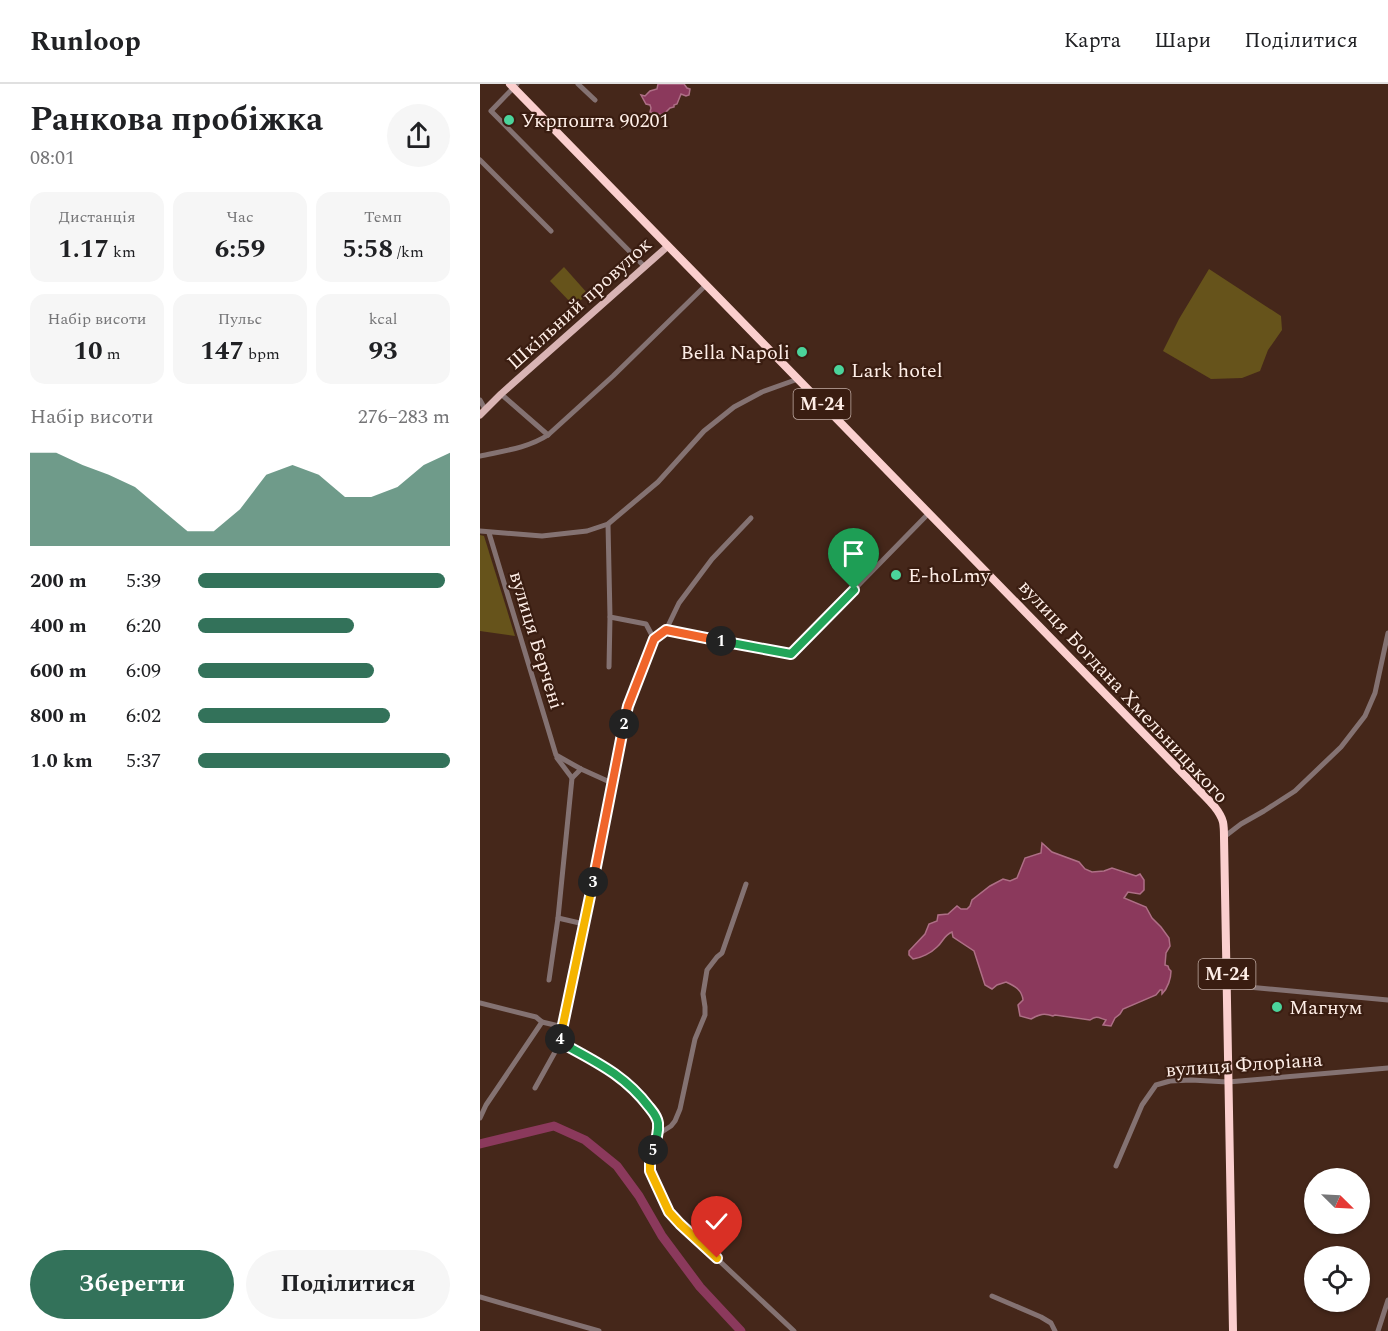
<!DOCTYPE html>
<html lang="uk">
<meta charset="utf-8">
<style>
:root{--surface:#fff;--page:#f6f6f6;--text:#202124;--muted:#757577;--line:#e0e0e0;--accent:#33725a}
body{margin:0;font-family:Spectral,serif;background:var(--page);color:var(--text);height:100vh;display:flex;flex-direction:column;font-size:22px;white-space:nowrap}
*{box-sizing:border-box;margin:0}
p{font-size:20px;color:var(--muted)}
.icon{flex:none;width:33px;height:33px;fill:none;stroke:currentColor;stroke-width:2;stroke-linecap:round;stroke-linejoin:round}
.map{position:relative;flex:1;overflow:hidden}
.side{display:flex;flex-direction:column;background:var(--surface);width:480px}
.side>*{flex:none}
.needle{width:39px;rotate:114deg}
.tools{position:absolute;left:824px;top:1084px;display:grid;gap:12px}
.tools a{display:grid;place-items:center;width:66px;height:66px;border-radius:50%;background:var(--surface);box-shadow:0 2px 4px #0004;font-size:30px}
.pin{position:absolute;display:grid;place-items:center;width:51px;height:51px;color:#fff;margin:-62px -26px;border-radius:50% 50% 50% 0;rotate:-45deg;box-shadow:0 0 6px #0007}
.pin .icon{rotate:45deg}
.km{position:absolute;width:30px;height:30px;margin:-15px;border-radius:50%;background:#222;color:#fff;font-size:16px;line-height:30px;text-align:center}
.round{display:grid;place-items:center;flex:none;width:63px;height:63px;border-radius:32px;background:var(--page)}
.overview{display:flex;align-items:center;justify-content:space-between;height:102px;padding:0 30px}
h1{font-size:33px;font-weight:700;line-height:45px}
.metrics{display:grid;grid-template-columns:repeat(3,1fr);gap:9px;height:102px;padding:6px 30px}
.metrics div{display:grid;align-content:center;border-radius:15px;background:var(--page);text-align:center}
.metrics b{font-size:26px;font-weight:700}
.metrics small{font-size:16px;font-weight:400}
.metrics p{font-size:16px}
.chart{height:168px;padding:12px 30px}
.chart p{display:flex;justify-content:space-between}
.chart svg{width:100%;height:108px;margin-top:6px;fill:var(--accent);opacity:.7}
.action{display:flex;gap:12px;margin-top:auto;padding:12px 30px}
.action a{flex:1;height:69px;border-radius:36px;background:var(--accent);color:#fff;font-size:24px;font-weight:700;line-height:69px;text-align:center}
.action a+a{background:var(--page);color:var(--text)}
ul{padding:0 30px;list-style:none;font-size:20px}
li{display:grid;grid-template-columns:96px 72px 1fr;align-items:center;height:45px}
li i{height:15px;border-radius:8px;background:var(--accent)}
header{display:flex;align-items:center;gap:36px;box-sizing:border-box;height:84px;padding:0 30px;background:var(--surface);border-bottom:2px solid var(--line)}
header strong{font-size:28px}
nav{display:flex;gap:33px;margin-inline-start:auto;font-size:21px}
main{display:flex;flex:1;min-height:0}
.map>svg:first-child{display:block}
</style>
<header>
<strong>Runloop</strong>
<nav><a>Карта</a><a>Шари</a><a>Поділитися</a></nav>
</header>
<main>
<section class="side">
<div class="overview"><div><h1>Ранкова пробіжка</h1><p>08:01</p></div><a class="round"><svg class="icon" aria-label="share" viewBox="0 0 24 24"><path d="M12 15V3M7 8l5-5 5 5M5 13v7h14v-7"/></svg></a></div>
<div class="metrics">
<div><p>Дистанція</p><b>1.17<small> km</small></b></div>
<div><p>Час</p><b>6:59</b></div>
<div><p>Темп</p><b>5:58<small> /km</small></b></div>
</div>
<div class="metrics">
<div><p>Набір висоти</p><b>10<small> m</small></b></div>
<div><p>Пульс</p><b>147<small> bpm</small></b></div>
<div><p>kcal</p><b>93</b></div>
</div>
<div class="chart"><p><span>Набір висоти</span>276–283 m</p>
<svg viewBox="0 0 160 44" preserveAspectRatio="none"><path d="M0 44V6L10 6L20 11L30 15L40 20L50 29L60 38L70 38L80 29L90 15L100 11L110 15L120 24L130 24L140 20L150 11L160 6V44z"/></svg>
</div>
<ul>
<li><b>200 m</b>5:39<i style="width:98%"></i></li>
<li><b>400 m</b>6:20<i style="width:62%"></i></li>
<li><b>600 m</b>6:09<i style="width:70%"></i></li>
<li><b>800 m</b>6:02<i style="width:76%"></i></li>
<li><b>1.0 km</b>5:37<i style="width:100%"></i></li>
</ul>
<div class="action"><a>Зберегти</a><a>Поділитися</a></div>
</section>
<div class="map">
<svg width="908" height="1247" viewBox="0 0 908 1247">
<rect width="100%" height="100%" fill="#45271a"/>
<g fill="#66531b">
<polygon points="84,183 108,210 94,222 70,197"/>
<polygon points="729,185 801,232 802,246 788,266 780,287 762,294 731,295 683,267 699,235"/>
<polygon points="0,451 4,452 35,552 0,547"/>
</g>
<g fill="#8b395c" stroke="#ae6f86" stroke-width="1.5">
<polygon points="178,0 204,0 207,4 210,5 209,11 206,12 201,10 197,20 194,21 194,23 190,24 183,31 170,28 171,24 170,21 166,20 161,11 165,12 170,7 177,5"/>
<path d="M562,759L572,768L599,778L605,785L612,788L624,787L632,784L656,792L660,790L664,796V806L660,810L648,808L644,814L666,823L672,834L681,843L689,854L690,862L686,869L685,881L688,882L689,885L691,887C691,894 688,904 682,910V906H680L676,911L643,925L640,930L635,934L631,942L623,941L626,936C619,934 617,931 610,936L575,931L573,932C564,929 560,930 551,935L540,932L538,921L543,916C542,906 535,902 526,898L517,901L512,905L505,901L494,867L473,853L472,848C464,851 463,858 457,863C451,869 441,874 433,875L429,871V867L445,850L449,840L457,837L458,831L468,830L477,822L481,825H487L490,822L492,816L510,802L523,795L530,797L537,794L545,774L561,769Z"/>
</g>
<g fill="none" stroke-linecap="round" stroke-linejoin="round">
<polyline stroke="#8b395c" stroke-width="9" points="0,1060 74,1042 105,1056 137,1082 159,1112 182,1152 220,1203 261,1247"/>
<g stroke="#847272" stroke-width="5">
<polyline points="37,0 11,27 165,183"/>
<polyline points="98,0 115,16"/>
<polyline points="0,76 71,147"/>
<polyline points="21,310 68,351"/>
<polyline points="0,316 5,325"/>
<path d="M0,372C23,367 48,364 68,351L133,292L226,201"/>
<polyline points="0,447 62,452 107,447 128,440 178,398 224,347 254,323 282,308 318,295"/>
<polyline points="9,449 76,671 101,685 132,699"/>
<polyline points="186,546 199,519 232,475 271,434"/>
<polyline points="174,555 186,546 311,570 449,429"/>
<polyline points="129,583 130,533"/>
<polyline points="77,674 92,694"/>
<polyline points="101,685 92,694 78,834 104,840"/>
<polyline points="744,753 761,740 784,727 815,707 861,663 868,654 885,632 895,609 908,549"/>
<polyline points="69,896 78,834"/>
<polyline points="747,901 908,916"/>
<polyline points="0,919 56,933 62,938"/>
<path d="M80,959C114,978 144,990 169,1023C173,1028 177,1032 178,1038C180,1050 174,1063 171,1075C167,1092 188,1127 200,1140L314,1247"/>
<polyline points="55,1004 80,959 148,623 174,555 166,540 130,533 128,440"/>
<polyline points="0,1034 6,1021 62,938 79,942 84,939"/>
<polyline points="177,1051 191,1042 195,1037 200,1025 215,955 225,931 225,923 223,910 227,886 237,873 242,869 266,800"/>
<polyline points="636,1082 662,1021 676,1001 690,997 711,996 748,998 908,984"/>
<polyline points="512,1212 561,1233 571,1239 575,1247"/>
<polyline points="0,1213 119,1247"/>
<polyline points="898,1247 908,1216"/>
</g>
<polyline stroke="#d9b4b4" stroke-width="7" points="0,331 21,310 188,162"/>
<path stroke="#fbcfce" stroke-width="8" d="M30,0L715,702C724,712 739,724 743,738C744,743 744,748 744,753L753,1247"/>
</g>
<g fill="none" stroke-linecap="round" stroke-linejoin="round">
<g stroke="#fff" stroke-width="12">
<polyline id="split-1" points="241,557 311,570 374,506"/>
</g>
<g stroke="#fff" stroke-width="12">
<polyline id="split-2" points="144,640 148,622 174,555 186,546 241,557"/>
</g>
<g stroke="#fff" stroke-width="12">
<polyline id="split-3" points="113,798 144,640"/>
</g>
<g stroke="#fff" stroke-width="12">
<polyline id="split-4" points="80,955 113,798"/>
</g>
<g stroke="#fff" stroke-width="12">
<path id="split-5" d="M80,955V958C114,977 144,990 169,1023C173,1028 177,1032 178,1039C179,1048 176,1057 173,1066"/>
</g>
<g stroke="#fff" stroke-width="12">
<polyline id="split-6" points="173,1066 170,1077 170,1087 189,1128 200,1140 237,1174"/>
</g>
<use href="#split-1" stroke="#22a559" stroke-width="8"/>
<use href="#split-2" stroke="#f0652b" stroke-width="8"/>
<use href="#split-3" stroke="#f0652b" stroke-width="8"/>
<use href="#split-4" stroke="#f5b400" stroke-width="8"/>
<use href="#split-5" stroke="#22a559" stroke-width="8"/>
<use href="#split-6" stroke="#f5b400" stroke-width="8"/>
</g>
<g fill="#4bd49b" stroke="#3a1d11" stroke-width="2">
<circle cx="29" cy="36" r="6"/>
<circle cx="322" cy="268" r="6"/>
<circle cx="359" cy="286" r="6"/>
<circle cx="416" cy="491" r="6"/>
<circle cx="797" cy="923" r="6"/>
</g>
<g text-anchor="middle" stroke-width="4.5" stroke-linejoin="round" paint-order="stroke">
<g fill="#3a1d11" stroke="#c3afa7" stroke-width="1.5">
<rect x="313.5" y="305" width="57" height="30" rx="4.5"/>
<rect x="718.5" y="875" width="57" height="30" rx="4.5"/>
</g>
<g font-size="18" font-weight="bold" fill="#feeee7">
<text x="342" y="326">М-24</text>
<text x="747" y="896">М-24</text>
</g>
<g font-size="20" fill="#feeee7" stroke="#3a1d11" text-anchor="start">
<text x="41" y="43">Укрпошта 90201</text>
<text x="310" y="275" text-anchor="end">Bella Napoli</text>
<text x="371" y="293">Lark hotel</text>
<text x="428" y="498">E-hoLmy</text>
<text x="809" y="930">Магнум</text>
</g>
<g font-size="20" fill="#feeee7" stroke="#3a1d11">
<text transform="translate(99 219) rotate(-42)" y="7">Шкільний провулок</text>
<text transform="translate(57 556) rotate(73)" y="7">вулиця Берчені</text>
<text transform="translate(644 607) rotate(47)" y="7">вулиця Богдана Хмельницького</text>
<text transform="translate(764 980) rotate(-4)" y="7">вулиця Флоріана</text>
</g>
</g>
</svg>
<div class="tools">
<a><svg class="needle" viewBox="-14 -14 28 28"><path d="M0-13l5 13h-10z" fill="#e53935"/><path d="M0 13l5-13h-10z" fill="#757577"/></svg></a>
<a><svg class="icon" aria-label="locate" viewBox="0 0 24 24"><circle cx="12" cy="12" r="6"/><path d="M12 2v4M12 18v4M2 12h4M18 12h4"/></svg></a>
</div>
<div class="pin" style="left:374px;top:506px;background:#1e9e55"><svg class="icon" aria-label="arrive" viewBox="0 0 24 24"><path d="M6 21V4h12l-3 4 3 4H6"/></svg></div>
<div class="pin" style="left:237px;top:1174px;background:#d93025"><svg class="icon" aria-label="check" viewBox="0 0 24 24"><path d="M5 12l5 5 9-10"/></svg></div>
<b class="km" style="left:241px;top:557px">1</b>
<b class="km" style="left:144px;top:640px">2</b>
<b class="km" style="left:113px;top:798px">3</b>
<b class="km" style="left:80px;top:955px">4</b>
<b class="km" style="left:173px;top:1066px">5</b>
</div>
</main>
